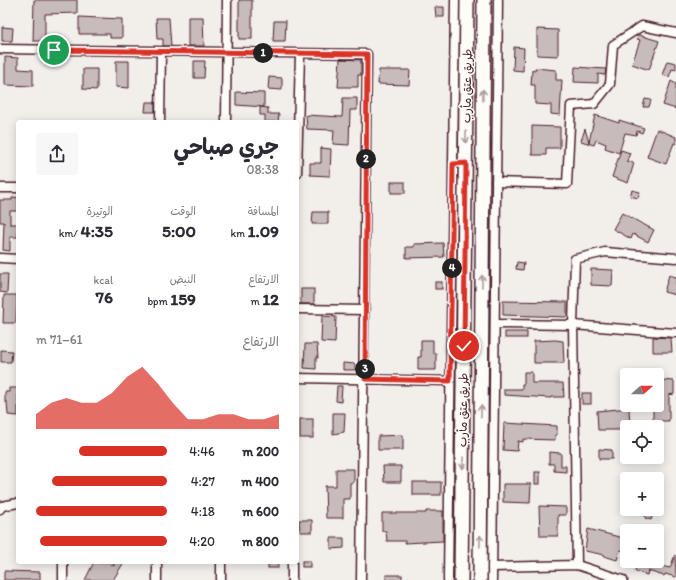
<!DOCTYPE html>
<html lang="ar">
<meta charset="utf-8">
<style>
:root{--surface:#fff;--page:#f7f7f7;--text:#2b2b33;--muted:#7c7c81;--accent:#d93025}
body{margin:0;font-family:Itim,"Playpen Sans Arabic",sans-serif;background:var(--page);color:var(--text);direction:rtl;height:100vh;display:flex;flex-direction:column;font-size:15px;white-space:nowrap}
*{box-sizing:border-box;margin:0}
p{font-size:13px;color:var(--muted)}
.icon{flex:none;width:22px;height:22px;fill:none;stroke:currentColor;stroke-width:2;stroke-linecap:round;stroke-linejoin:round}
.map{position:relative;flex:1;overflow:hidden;direction:ltr}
.drawer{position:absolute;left:16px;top:120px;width:283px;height:444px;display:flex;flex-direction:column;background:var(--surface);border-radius:4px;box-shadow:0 2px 10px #0003;direction:rtl}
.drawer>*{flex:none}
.needle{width:26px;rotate:69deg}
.tools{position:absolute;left:620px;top:368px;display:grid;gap:8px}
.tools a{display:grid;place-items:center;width:44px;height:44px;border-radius:4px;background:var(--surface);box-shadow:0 2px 10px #0003;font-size:20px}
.pin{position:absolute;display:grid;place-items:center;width:34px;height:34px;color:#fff;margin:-17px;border:2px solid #fff;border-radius:50%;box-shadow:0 1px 4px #0007}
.km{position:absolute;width:20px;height:20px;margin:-10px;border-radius:50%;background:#222;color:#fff;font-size:11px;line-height:20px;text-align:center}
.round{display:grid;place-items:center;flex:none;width:42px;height:42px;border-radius:4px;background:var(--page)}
.overview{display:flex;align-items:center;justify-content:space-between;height:68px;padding:0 20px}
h1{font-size:22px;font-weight:700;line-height:30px}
.stats{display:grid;grid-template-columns:repeat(3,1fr);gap:6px;height:68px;padding:4px 20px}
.stats div{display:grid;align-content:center}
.stats b{font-size:17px;font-weight:700}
.stats small{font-size:11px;font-weight:400}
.stats p{font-size:11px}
.chart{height:112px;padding:8px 20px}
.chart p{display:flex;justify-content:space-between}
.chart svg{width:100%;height:72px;margin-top:4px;fill:var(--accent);opacity:.7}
ul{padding:0 20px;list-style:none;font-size:13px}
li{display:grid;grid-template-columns:64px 48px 1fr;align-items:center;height:30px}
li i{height:10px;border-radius:5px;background:var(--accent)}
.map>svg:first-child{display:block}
</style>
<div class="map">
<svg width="676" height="580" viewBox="0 0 676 580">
<rect width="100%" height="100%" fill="#f2efeb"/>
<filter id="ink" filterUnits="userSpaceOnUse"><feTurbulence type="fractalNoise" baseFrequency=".025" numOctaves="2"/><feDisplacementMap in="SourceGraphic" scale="8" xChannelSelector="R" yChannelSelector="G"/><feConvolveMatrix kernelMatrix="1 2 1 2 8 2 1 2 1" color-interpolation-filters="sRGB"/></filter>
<g filter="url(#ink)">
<g fill="#c8bbbb" stroke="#4a1f2b">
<polygon points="34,0 77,0 77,13 45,14 45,41 33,41"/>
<rect x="239" y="0" width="13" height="39"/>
<polygon points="435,7 444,7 444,17 436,17"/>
<polygon points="79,17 122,19 122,38 110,38 110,34 79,34"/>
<polygon points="188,17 203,17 204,46 188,46"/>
<polygon points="156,18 169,18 171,46 163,46 163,39 157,39"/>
<polygon points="274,21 286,21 285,41 273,41"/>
<polygon points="2,27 13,28 12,41 2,41"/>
<polygon points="537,29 558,30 558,56 537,55"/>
<polygon points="639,35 659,41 649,70 632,64 640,40 637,39"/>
<polygon points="514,47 524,48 523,71 513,70"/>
<polygon points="5,57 18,58 18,69 33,70 33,86 5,85"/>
<polygon points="340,59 361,60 361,75 358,75 358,87 338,87"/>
<polygon points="116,61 129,61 129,88 116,87"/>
<polygon points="194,61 205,61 204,78 194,78"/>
<polygon points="667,61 676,63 676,70 672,69 669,77 662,75"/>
<polygon points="575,67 606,69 605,75 598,74 598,83 574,82"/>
<polygon points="535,68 556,70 556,80 562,80 560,115 551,114 551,105 535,104 535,85 531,85 532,70 535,71"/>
<polygon points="83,69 97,69 97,90 83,89"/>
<polygon points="379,70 410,70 409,85 378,84"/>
<polygon points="269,77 282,78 282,90 268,89"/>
<polygon points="671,81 676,84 676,109 663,105"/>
<polygon points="236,92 264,93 264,107 236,105"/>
<polygon points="343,98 357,98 357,110 350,110 349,145 333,144 334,130 307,129 306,115 342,117"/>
<polygon points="645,99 651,100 649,107 643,107"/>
<polygon points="146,102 155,102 155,112 145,112"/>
<polygon points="260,107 268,108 268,114 279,114 278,122 265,122 265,115 260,115"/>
<polygon points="595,115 619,123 619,120 644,128 642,133 637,131 636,135 625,133 619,153 605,148 606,144 596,140 594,145 581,141 585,129 589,142"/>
<polygon points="532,126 560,127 560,148 546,148 546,155 532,155"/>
<polygon points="657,129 676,137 676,144 674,143 666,164 647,157"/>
<polygon points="321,148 331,149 330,176 310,175 310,163 321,163"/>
<polygon points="621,150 630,153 627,161 634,163 628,183 612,177"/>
<rect x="391" y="182" width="14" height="11"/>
<polygon points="632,190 640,192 638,198 630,196"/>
<polygon points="18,197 18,211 10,211 10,224 18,224 18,237 10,237 10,251 3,250 4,222 0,222 0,200 12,200 12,198"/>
<polygon points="313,212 328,212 328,224 312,224"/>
<polygon points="622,213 654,230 648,242 633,234 631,239 613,229"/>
<polygon points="443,243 444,257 406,258 406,247 414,247 414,244"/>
<polygon points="517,262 524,263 523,270 516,269"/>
<polygon points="591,269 613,270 612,286 591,285"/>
<polygon points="0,274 8,274 7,293 0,292"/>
<polygon points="669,275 676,277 676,295 664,292"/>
<rect x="435" y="282" width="7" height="7"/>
<rect x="301" y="289" width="13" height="15"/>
<polygon points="4,295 17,295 16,323 3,323"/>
<polygon points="503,301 567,302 567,317 503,315"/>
<polygon points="322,316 336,317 335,343 321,342"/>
<rect x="505" y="332" width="22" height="6"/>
<polygon points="653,337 671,338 672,352 653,352"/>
<polygon points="421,340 433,340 433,353 436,353 436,370 418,370 418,357 421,357"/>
<polygon points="555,340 563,341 564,363 534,363 534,341"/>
<polygon points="305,344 317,344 318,358 316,358 316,369 304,368"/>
<polygon points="1,350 12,351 11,362 1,362"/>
<polygon points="343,363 355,364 355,370 343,370"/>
<polygon points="524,372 532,372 532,383 563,383 564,397 551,397 551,398 504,395 504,389 522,389 522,384 524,384"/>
<polygon points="660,380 674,381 674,394 669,395 669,421 653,421 653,405 660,405"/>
<polygon points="337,386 342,386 341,402 336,401"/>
<polygon points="9,388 18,388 18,416 8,415 7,402 5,402 5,392 9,392"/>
<rect x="582" y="393" width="9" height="11"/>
<polygon points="629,408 630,427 627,427 627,430 598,430 597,411"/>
<polygon points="333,413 345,413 344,432 333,434"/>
<rect x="300" y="419" width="13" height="19"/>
<polygon points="504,423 557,426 557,435 555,435 555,440 523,439 523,442 518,441 517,451 503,450"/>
<polygon points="403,435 403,450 378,450 378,436"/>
<polygon points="599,449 612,450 612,459 599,459"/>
<polygon points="549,452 561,453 561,466 566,466 566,472 554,471 554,464 549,464"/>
<polygon points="383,466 401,466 401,482 384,482"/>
<polygon points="336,469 354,469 354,482 350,483 350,499 343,499 343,518 326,518 325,486 336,486"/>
<rect x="535" y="472" width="5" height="12"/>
<rect x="413" y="482" width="28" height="13"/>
<polygon points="503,484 531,484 530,503 503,502"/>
<polygon points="539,506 566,507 566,515 558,515 558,536 540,536"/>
<polygon points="647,509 654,509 651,520 645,518"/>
<polygon points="426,511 443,511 443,541 405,543 405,541 387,541 386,531 382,531 382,513 426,513"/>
<polygon points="299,520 312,520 312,532 300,532"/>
<polygon points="588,529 627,539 627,552 620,550 617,560 604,556 605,555 585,551"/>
<polygon points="331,538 344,538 344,548 331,549"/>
<polygon points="675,555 676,577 665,574 664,576 648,571 647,575 635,571 638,561 670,568"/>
<rect x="302" y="561" width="8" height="6"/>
<polygon points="94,562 108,562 114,566 114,562 124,562 113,580 85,580"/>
<rect x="268" y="563" width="10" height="5"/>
<polygon points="4,571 40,572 40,580 4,580"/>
<rect x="386" y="575" width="16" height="5"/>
</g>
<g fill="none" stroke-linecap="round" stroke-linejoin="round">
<g stroke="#4a1f2b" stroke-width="11">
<g id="minor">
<polyline points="0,49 367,54 361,580"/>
<polyline points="160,122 161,52"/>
<polyline points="226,122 227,0"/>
<polyline points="297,173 300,54"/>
<polyline points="496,182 567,184 571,106 594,104 610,84 613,45 642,26 676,33"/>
<polyline points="0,188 18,188"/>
<polyline points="0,258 18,259"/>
<polyline points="297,309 365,310"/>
<polyline points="495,324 573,325 676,333"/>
<polyline points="297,378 450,381"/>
<polyline points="0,509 2,506 18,503"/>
<polyline points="577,565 573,325 575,259 605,252 676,258"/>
<polyline points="492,567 577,565 623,580"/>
<polyline points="63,580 63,562"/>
<polyline points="157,580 157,562"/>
<polyline points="221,580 221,562"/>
<polyline points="292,580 292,562"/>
<polyline points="448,580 455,0"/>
<polyline points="492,580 498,0"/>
</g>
</g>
<g stroke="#4a1f2b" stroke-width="16">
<g id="primary">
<polyline points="461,580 467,0"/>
<polyline points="480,580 484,0"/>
</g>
</g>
<use href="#minor" stroke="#fdfcf7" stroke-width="8"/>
<use href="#primary" stroke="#fdfcf7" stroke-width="13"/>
</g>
<defs><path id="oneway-shaft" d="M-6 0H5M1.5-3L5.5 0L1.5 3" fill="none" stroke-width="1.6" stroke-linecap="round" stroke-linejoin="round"/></defs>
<g stroke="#ac999b">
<use href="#oneway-shaft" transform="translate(483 95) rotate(-89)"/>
<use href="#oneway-shaft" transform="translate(466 137) rotate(91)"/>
<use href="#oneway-shaft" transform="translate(482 281) rotate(-90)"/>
<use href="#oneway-shaft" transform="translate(481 411) rotate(-90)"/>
<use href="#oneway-shaft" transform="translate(463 463) rotate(91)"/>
<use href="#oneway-shaft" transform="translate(480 541) rotate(-89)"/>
</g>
</g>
<g fill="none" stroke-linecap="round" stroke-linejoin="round" filter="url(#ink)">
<g stroke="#fff" stroke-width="8">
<polyline id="route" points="54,50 367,54 365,379 450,381 453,164 466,163 464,346"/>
</g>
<use href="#route" stroke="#d93025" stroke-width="5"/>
</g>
<g text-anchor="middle" stroke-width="3" stroke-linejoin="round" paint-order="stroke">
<g font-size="12" fill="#4a1f2b" stroke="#fdfcf7">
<text transform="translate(467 86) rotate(-89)" y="4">طريق عتق مأرب</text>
<text transform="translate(463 410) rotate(-89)" y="4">طريق عتق مأرب</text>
</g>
</g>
</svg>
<div class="tools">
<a><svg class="needle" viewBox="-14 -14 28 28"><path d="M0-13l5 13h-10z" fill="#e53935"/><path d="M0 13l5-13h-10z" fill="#7c7c81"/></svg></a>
<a><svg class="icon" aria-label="locate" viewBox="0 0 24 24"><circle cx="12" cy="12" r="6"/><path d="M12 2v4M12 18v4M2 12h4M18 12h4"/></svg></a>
<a>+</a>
<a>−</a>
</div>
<div class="pin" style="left:54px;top:50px;background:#1e9e55"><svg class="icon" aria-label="arrive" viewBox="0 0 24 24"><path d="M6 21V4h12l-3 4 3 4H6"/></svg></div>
<div class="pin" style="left:464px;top:346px;background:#d93025"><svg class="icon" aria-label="check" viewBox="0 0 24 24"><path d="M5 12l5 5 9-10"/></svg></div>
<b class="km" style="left:263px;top:53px">1</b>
<b class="km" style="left:366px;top:159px">2</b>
<b class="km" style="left:365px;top:369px">3</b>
<b class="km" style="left:452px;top:268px">4</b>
<section class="drawer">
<div class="overview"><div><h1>جري صباحي</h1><p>08:38</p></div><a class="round"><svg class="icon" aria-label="share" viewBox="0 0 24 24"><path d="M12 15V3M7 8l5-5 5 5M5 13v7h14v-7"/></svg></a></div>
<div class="stats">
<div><p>المسافة</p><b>1.09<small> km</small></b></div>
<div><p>الوقت</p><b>5:00</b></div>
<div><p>الوتيرة</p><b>4:35<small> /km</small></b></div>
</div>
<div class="stats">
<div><p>الارتفاع</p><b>12<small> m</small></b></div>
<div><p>النبض</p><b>159<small> bpm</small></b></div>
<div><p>kcal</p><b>76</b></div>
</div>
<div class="chart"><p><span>الارتفاع</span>61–71 m</p>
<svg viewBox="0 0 160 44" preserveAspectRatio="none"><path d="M0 44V35L10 28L20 25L30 28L40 28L50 22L60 12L70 6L80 16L90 28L100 38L110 38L120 35L130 35L140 38L150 38L160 35V44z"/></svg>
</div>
<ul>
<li><b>200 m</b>4:46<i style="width:67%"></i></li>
<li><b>400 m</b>4:27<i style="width:88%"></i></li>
<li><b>600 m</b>4:18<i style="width:100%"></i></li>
<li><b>800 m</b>4:20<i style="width:97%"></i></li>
</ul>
</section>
</div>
